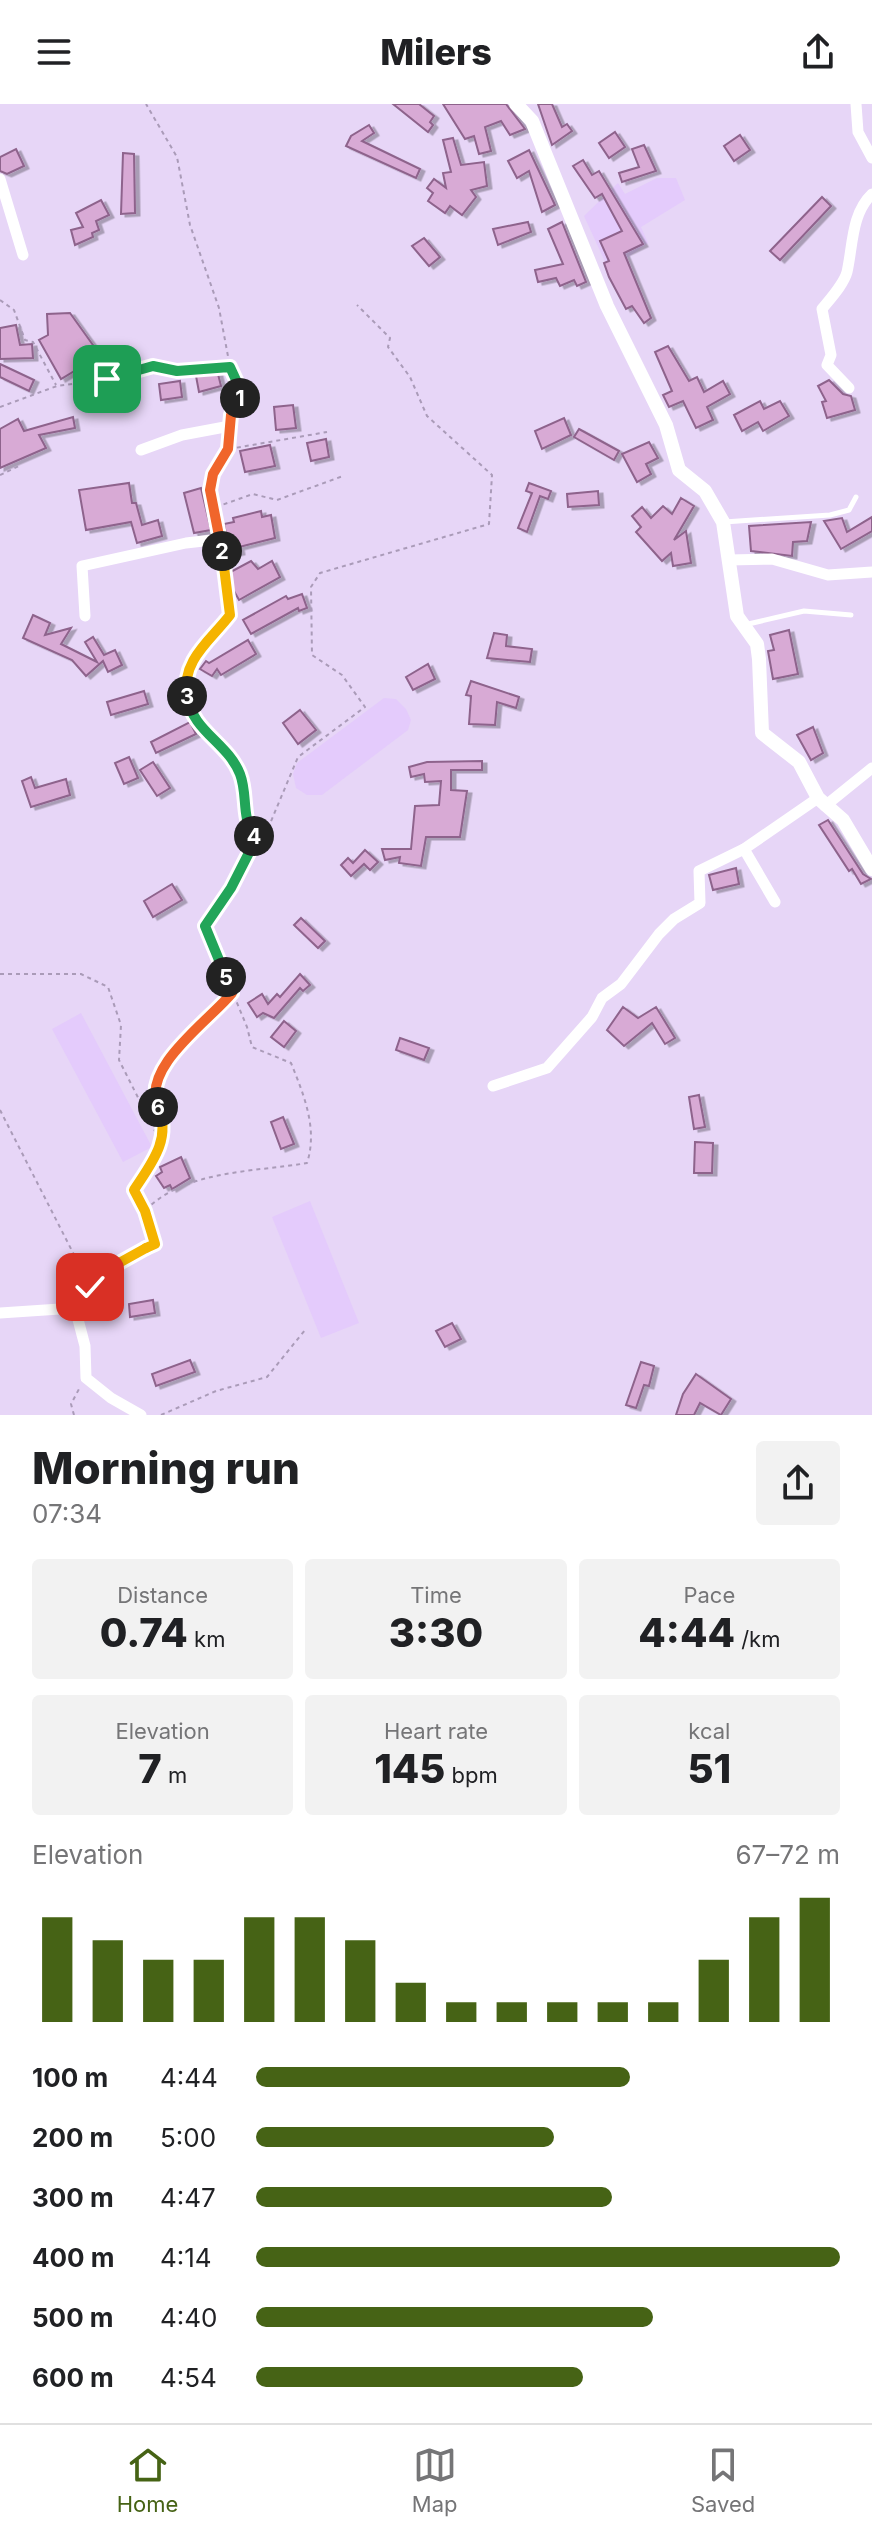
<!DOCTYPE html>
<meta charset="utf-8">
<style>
:root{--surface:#fff;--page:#f2f2f2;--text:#202124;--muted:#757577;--line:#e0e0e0;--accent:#466315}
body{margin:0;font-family:Inter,sans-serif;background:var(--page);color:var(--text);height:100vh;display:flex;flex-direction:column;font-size:30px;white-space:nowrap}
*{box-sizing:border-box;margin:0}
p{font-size:26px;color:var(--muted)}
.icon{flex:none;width:44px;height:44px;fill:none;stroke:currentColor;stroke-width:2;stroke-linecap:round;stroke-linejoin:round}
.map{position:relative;height:1311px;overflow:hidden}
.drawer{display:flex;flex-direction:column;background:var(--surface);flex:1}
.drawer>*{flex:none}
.pin{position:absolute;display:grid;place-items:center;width:68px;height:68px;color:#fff;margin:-34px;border-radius:16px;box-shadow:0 4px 12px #0006}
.km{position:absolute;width:40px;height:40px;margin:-20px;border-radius:50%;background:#222;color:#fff;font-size:22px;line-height:40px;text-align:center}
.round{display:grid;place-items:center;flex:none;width:84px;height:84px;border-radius:8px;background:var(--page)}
.headline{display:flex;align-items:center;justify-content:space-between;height:136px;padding:0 32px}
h1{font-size:44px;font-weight:800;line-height:60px}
.stats{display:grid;grid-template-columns:repeat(3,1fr);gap:12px;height:136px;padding:8px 32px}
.stats div{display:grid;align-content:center;border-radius:8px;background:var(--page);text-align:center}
.stats b{font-size:40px;font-weight:800}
.stats small{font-size:22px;font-weight:400}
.stats p{font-size:22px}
.chart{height:224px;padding:16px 32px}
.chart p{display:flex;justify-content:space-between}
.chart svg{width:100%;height:144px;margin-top:8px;stroke:var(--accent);stroke-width:6}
ul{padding:0 32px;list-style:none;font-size:26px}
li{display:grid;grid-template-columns:128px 96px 1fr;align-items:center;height:60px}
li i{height:20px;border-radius:10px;background:var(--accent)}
header{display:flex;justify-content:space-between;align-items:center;height:104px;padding:0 32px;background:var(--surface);font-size:36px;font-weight:800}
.tab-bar{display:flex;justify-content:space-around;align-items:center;height:112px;border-top:2px solid var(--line);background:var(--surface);font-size:22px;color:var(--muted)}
.tab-bar a{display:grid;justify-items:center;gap:4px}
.tab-bar .current{color:var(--accent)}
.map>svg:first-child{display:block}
</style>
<header><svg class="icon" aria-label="menu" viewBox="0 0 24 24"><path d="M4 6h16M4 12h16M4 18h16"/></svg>Milers<svg class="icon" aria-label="share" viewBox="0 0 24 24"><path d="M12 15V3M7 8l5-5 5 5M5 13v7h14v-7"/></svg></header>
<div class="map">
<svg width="872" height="1311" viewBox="0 0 872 1311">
<defs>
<filter id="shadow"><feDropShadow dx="4.5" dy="2.5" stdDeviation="0" flood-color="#0004"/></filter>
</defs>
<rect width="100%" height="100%" fill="#e7d6f7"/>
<g fill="#e4cbfc">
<polygon points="657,74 676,74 685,96 641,123 648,139 627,154 607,162 584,112 618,79 625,90"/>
<polygon points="384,594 396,595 406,605 411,616 408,626 322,691 307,691 296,684 293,670 297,659"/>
<polygon points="81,909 152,1043 123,1058 52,925"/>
<polygon points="310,1097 359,1219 321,1234 272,1113"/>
</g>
<g fill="#d8aad5" stroke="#8e638c" stroke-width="2" filter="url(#shadow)">
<polygon points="393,0 419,0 434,12 430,18 433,21 428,28"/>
<polygon points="443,0 506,0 525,25 510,31 501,17 485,23 491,47 479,50 474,32 465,35"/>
<polygon points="538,0 552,0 562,23 567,20 572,27 552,41"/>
<polygon points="369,21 374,29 362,37 420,65 416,74 346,42 351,32"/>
<polygon points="615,28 625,43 609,54 599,39"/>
<polygon points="740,31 750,46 734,57 724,42"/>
<polygon points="453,34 461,61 484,58 487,82 471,86 476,93 462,111 450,102 445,109 428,97 433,89 427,84 434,75 446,84 443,69 451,68 443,36"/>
<polygon points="644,41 656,67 622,78 619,69 639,63 632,45"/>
<polygon points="16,45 24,62 7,70 0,67 0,53"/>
<polygon points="529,46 555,101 542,108 529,67 517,74 508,57"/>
<polygon points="123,49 134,50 135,109 121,110"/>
<polygon points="583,56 592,71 599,67 643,140 624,149 651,214 644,219 632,202 626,205 609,173 604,159 609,157 600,137 622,127 602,90 595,94 573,62"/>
<polygon points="822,93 831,102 780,156 770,147"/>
<polygon points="101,96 109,111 96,117 99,126 92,129 93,133 75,141 71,126 83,123 76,109"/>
<polygon points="528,118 531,128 498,141 493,125"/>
<polygon points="562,118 586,178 577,182 574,176 560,182 556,174 538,178 535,166 563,160 548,125"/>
<polygon points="424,134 440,153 429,162 412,142"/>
<polygon points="70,209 108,262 97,270 95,268 83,271 81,263 61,275 39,236 48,231 47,210"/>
<polygon points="16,221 20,241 32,240 33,254 0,255 0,224"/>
<polygon points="668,242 689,277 697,273 704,288 723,277 730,290 707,303 713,316 696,324 683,297 669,303 663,291 672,287 655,248"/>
<polygon points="0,260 34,276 29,287 0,273"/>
<polygon points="217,266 221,282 199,288 196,272"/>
<polygon points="829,276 843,290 851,292 855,306 827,314 822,298 826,297 818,282"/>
<polygon points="180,277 182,293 161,296 159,280"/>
<polygon points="760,297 764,305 780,297 789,312 763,327 758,318 742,327 734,311"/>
<polygon points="293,301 296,324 276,326 274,303"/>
<polygon points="73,313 75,324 39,331 46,344 0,364 0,325 18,315 24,327"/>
<polygon points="564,314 571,331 542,345 535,327"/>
<polygon points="579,325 619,347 614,356 574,333"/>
<polygon points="326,335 329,353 311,357 307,339"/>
<polygon points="649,338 658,354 646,360 651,370 637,378 622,350"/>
<polygon points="270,341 275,362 245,368 240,347"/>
<polygon points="129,379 132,399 136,399 142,421 158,416 162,432 137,439 131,418 86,426 79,386"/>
<polygon points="529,379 551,387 548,395 540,392 527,428 518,424 532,389 526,387"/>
<polygon points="201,384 211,426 194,429 184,389"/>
<polygon points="598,387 599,401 568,403 567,390"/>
<polygon points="681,394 694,402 674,436 686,427 691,459 673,462 671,449 662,457 636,428 641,423 632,412 642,403 651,414 663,402 672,410"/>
<polygon points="261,407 262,413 271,411 275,434 239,443 240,448 230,450 224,420 234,418 233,414"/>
<polygon points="872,413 872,427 841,445 824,417 842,414 847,428"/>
<polygon points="811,418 807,437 793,438 792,452 751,447 749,422"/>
<polygon points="251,457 258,465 272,457 280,473 239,496 225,471"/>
<polygon points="302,490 307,504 299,507 298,504 251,530 243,516 286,492 288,495"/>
<polygon points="33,511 50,519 45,531 71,524 61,540 97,558 85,538 93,533 104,551 115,546 122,561 108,568 103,557 86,572 72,556 23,534"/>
<polygon points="789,526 798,570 773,575 768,547 774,546 770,531"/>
<polygon points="494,529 507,531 506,542 532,545 530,558 487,554"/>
<polygon points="248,536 256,550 221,571 217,565 212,572 200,565 206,557 209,559"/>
<polygon points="428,560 435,575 413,586 406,573"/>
<polygon points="471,577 519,593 516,604 497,598 495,621 469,620 471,592 466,591"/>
<polygon points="144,587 148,600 111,611 107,598"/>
<polygon points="300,606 316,626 298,640 283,619"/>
<polygon points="190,618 196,630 156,649 151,638"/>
<polygon points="813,623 823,649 811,656 797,631"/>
<polygon points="129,653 138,674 124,680 115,659"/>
<polygon points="482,657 482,666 451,666 451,686 467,687 460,733 426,733 421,762 399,759 400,753 385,756 382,745 411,745 415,702 439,701 441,677 425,678 424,670 411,673 409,663 427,658"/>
<polygon points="153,658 170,684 157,692 140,666"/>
<polygon points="31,673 35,684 66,675 70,691 31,703 22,677"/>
<polygon points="828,716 863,770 871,775 861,780 852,765 849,767 819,721"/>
<polygon points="365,746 378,758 370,766 364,760 351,772 341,761 348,754 353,759"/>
<polygon points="736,764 739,780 713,786 709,771"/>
<polygon points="172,780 182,796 153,813 144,797"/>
<polygon points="301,814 325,837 318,844 294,821"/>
<polygon points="300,870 310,881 303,887 300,884 274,914 263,909 257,913 248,899 262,890 268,900 277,890 280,893"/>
<polygon points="623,903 638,914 656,903 675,934 665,940 652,919 624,942 607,926"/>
<polygon points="284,917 296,927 284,943 271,933"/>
<polygon points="400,934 429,944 424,956 396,946"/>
<polygon points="699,991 705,1023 694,1025 689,993"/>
<polygon points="283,1013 294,1040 281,1045 271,1018"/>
<polygon points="695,1038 713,1039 712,1069 694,1069"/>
<polygon points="181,1053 190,1074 172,1085 170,1081 164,1084 156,1072 162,1068 160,1063"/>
<polygon points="153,1196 155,1209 130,1213 129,1200"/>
<polygon points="452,1219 461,1235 445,1243 436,1227"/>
<polygon points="190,1256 195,1268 156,1282 152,1270"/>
<polygon points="641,1258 654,1262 649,1282 644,1281 636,1304 626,1301"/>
<polygon points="696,1270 731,1295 721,1311 700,1299 694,1311 676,1311 683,1290"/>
</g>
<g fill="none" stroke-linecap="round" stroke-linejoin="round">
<g stroke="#aa9bb8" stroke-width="2" stroke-dasharray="4 4" stroke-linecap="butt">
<polyline points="0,196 14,206 25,236 33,238 56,281"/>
<polyline points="230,263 242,289 231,312"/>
<polyline points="0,303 57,282 107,275 153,262 177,267 230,263 219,204 190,121 177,53 146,0"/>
<polyline points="229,345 327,328"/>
<polyline points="0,371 21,361"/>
<polyline points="216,403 253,390 277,396 343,372"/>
<path d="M218,422C215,405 206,387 213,370C218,357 228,349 229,334"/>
<polyline points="218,806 237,782 269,722 298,653 365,603 342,571 312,551 311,483 320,469 489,420 492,371 427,312 410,273 388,243 390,234 357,201"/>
<polyline points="0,870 81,870 108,883 121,921 119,956 161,1039 157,1052 134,1086 144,1106"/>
<polyline points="0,1006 90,1182"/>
<path d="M161,1037C167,1014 154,1004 157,982C162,944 208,919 231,890"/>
<path d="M82,1195L119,1159L155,1140L145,1107C183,1066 255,1068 307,1059C318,1025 304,991 291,959L252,943L247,923L205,822L231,784L256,735C240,711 250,690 239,669C223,635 193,629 186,586L200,543L230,511L222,444"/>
<polyline points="74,1311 71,1300 79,1285"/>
<polyline points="161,1311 216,1287 267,1273 305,1226"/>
</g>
<g stroke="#fff" stroke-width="5">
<polyline points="724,418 830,411 849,406 856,393"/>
<polyline points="744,521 804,507 851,511"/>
</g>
<g stroke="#fff" stroke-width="11">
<polyline points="856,0 858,28 872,54"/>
<polyline points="0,75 23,151"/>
<path d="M849,284L827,261L831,251L822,205C830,195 844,180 847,168C853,142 851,110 872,90"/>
<polyline points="141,346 182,331 230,322"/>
<polyline points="728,456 772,455 828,471 872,468"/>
<polyline points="85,512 82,462 186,439 221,435"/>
<polyline points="825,702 872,664"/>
<polyline points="744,745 775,798"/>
<polyline points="493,982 547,964 592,913 602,894 621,880 659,830 674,815 700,799 699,767 744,745 818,694"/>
<polyline points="0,1209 75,1204 85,1242 86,1274 111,1294 141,1311"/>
</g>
<polyline stroke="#fff" stroke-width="14" points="516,0 532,17 607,202 666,321 679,366 705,387 723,418 737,512 757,540 759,555 762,629 799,658 818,694 843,716 872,765"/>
</g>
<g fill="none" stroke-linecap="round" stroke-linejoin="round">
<g stroke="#fff" stroke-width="16">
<polyline id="split-1" points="107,275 153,262 177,267 230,263 242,289 240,294"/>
</g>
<g stroke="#fff" stroke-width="16">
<polyline id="split-2" points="222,447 210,386 213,370 228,345 231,311 240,294"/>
</g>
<g stroke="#fff" stroke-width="16">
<path id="split-3" d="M187,592C181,556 211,536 230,511L222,447"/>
</g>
<g stroke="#fff" stroke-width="16">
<path id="split-4" d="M187,592C192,627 228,639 240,670C248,691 241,712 254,732"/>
</g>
<g stroke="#fff" stroke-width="16">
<polyline id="split-5" points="226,873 205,822 231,784 256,735 254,732"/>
</g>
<g stroke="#fff" stroke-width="16">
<path id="split-6" d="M158,1003C141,963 209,917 232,889L226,873"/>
</g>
<g stroke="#fff" stroke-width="16">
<path id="split-7" d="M146,1144L155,1140L145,1107L134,1086C151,1060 172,1035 158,1003"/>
</g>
<g stroke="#fff" stroke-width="16">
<polyline id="split-8" points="90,1183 119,1159 146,1144"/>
</g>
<use href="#split-1" stroke="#22a559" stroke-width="10"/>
<use href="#split-2" stroke="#f0652b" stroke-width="10"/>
<use href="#split-3" stroke="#f5b400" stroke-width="10"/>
<use href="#split-4" stroke="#22a559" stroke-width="10"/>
<use href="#split-5" stroke="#22a559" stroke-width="10"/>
<use href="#split-6" stroke="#f0652b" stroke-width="10"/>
<use href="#split-7" stroke="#f5b400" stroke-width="10"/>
<use href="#split-8" stroke="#f5b400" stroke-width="10"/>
</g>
</svg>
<div class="pin" style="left:107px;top:275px;background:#1e9e55"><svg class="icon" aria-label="arrive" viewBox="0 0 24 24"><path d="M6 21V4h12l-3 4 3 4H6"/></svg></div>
<div class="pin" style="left:90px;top:1183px;background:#d93025"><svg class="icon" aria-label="check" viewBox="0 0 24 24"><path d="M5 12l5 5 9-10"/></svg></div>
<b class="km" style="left:240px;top:294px">1</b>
<b class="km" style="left:222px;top:447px">2</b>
<b class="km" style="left:187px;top:592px">3</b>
<b class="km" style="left:254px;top:732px">4</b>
<b class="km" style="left:226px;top:873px">5</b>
<b class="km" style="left:158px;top:1003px">6</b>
</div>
<section class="drawer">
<div class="headline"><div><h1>Morning run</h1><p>07:34</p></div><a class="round"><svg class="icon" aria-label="share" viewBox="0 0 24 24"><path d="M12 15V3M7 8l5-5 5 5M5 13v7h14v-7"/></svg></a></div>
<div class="stats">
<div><p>Distance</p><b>0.74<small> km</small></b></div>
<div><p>Time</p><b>3:30</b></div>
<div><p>Pace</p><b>4:44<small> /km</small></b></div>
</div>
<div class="stats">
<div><p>Elevation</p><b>7<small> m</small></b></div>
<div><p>Heart rate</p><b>145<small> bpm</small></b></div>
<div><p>kcal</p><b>51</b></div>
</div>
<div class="chart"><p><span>Elevation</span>67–72 m</p>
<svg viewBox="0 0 160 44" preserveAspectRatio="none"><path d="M5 44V12M15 44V19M25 44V25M35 44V25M45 44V12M55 44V12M65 44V19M75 44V32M85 44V38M95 44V38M105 44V38M115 44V38M125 44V38M135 44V25M145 44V12M155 44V6"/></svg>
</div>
<ul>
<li><b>100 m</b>4:44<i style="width:64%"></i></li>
<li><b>200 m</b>5:00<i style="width:51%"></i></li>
<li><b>300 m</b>4:47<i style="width:61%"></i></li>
<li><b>400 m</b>4:14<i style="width:100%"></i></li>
<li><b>500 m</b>4:40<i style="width:68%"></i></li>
<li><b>600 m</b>4:54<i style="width:56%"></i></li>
</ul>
</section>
<nav class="tab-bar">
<a class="current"><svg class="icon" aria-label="home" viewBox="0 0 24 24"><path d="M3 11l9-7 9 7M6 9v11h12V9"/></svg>Home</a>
<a><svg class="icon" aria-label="map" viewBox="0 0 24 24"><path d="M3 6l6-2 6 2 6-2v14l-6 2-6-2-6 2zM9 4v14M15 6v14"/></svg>Map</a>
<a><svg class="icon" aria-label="saved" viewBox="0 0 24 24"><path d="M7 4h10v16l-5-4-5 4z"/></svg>Saved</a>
</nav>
